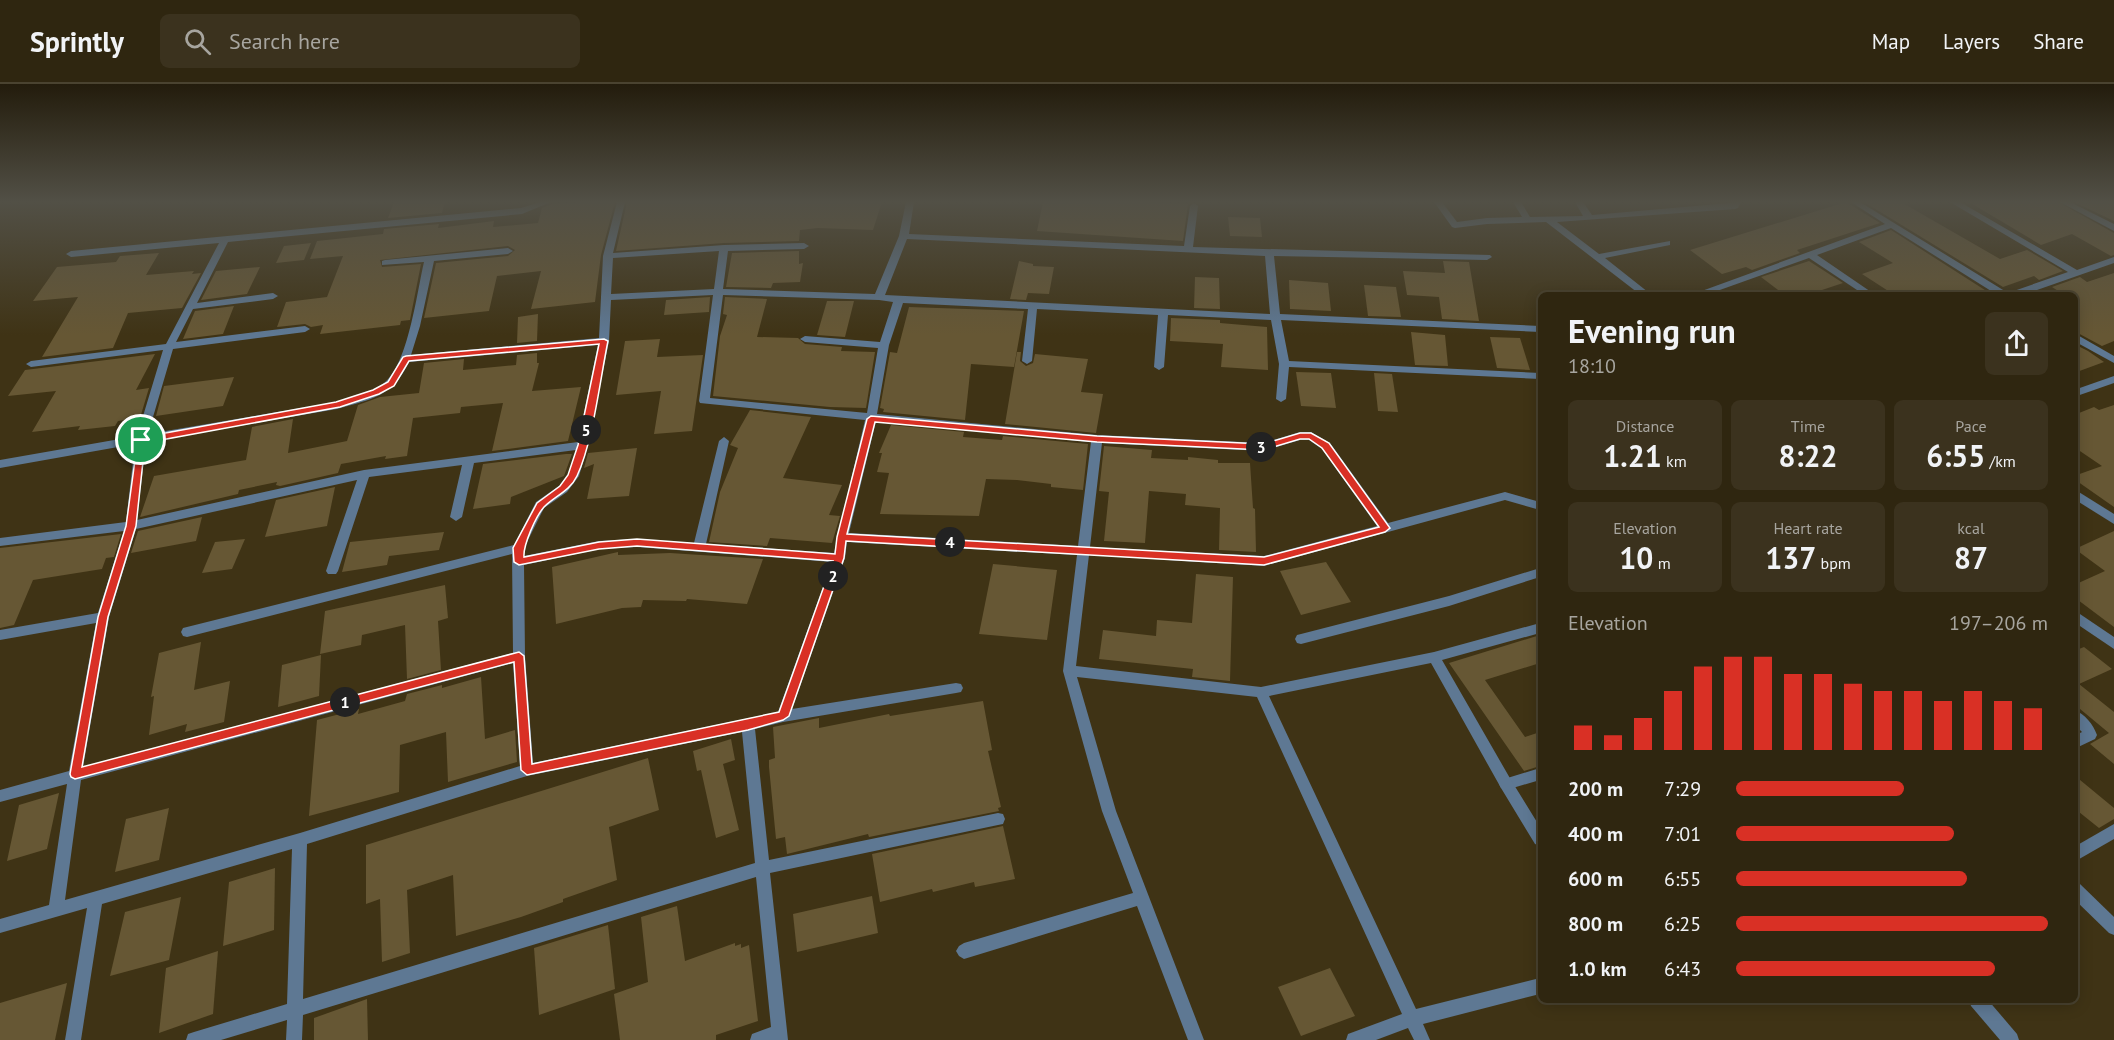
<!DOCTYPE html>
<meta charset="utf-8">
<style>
:root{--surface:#2f2610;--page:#3b321e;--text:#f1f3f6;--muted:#a7a59f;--line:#4a4330;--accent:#d93025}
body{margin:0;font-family:"PT Sans",sans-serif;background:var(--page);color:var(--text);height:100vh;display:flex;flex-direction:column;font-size:22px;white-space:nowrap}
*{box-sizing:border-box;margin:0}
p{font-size:20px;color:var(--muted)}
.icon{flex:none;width:33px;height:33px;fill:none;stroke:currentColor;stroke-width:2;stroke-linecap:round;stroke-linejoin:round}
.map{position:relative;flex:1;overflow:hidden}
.panel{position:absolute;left:1538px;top:208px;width:540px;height:711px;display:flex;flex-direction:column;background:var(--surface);border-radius:9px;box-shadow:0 3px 15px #0003,0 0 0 2px var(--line)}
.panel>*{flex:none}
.pin{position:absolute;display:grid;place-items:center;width:51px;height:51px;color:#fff;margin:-26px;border:3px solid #fff;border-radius:50%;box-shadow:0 2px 6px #0007}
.km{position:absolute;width:30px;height:30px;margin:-15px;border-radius:50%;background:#222;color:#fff;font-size:16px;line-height:30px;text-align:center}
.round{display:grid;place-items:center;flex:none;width:63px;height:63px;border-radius:9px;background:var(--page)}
.overview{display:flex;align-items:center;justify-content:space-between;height:102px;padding:0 30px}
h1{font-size:33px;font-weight:600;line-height:45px}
.metrics{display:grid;grid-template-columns:repeat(3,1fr);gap:9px;height:102px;padding:6px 30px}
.metrics div{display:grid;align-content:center;border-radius:9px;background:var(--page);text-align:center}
.metrics b{font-size:30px;font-weight:600}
.metrics small{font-size:16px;font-weight:400}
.metrics p{font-size:16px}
.chart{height:168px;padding:12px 30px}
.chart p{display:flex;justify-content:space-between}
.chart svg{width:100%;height:108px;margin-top:6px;stroke:var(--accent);stroke-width:6}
ul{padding:0 30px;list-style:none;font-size:20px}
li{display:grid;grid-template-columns:96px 72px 1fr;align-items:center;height:45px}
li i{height:15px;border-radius:8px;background:var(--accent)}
header{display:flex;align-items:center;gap:36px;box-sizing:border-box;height:84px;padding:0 30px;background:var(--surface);border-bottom:2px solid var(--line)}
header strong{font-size:28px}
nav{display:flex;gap:33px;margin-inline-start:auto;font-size:21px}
.search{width:420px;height:54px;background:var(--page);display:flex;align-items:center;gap:15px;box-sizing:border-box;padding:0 21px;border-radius:9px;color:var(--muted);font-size:22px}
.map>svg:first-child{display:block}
</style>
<header>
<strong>Sprintly</strong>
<div class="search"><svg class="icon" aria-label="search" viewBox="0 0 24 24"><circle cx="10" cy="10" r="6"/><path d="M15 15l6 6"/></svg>Search here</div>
<nav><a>Map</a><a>Layers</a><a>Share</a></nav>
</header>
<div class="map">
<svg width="2114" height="956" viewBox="0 0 2114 956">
<rect width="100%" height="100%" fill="#3f3315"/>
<g fill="#665734">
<polygon points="394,118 445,118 442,129 388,134"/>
<polygon points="587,118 615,118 601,171 595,218 531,225 541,187 497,192 489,227 424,234 436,179 508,172 515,166 508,162 380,176 382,183 421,180 410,236 401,237 400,241 320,250 323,241 311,243 305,240 277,243 286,218 327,213 343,172 310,175 317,157 383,150 384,145 439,140 438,144 494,137 493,143 538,139 542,124 552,120"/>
<polygon points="627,118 882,118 873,146 818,144 800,146 799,157 724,159 616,167"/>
<polygon points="1043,118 1141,118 1188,120 1183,157 1037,147"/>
<polygon points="1846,118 1880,139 1797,166 1800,169 1752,186 1746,183 1722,190 1690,166"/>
<polygon points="1864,118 1901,118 2000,175 2027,166 2063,187 2039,196 2034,192 2003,203"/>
<polygon points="1969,118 2058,118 2114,149 2114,171 2111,172 2072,150 2041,161"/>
<polygon points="2074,118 2114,118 2114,137"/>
<polygon points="1228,133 1260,134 1262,153 1230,152"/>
<polygon points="1891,146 1988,208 1979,212 1896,212 1862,190 1893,179 1859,158"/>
<polygon points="311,159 304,176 276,179 284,162"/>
<polygon points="799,167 799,180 803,179 800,198 773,199 771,204 726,203 732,169"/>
<polygon points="159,169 146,191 194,187 192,190 201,189 182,224 128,229 113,264 42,273 78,213 33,217 57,183 116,178 120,172"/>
<polygon points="1019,177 1033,180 1033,182 1054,183 1049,210 1028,209 1026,216 1010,215"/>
<polygon points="1443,177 1469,178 1479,237 1442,235 1439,213 1407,211 1403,187 1445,189"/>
<polygon points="1809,177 1843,199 1804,212 1786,212 1761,193"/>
<polygon points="260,183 247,210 201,216 216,187"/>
<polygon points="2114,189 2114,257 2102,262 2074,247 2074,212 2066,212 2052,203 2080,193 2087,198"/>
<polygon points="1195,193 1219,194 1220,225 1194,224"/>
<polygon points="1289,196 1328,199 1331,227 1290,225"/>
<polygon points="1364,201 1396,203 1401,233 1368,232"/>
<polygon points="710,213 709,228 664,231 666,216"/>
<polygon points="725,213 767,215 757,253 798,254 805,260 842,263 841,267 875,268 866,324 830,323 713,312 720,252 727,231 723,230"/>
<polygon points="827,217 854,217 845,253 817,251"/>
<polygon points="234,222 223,250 183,255 195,227"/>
<polygon points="909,223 1024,227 1014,283 971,280 965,336 883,328 884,325 880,324 890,268 897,269"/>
<polygon points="538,230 537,257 517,259 518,233"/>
<polygon points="1171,234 1220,236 1220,239 1267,243 1268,286 1221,283 1223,260 1170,257"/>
<polygon points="1411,248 1445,251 1448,282 1415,281"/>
<polygon points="1490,253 1520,254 1530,286 1497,284"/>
<polygon points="660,255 657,273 703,271 692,347 654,350 661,307 616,311 625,257"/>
<polygon points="2074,260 2088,267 2104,278 2074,289"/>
<polygon points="1017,268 1021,268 1020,277 1026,282 1033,279 1035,270 1088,275 1081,308 1103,310 1096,349 1005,340"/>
<polygon points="537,269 537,279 539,279 532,307 581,303 568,357 492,367 503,319 461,323 460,329 413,334 407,372 385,375 386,372 341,380 338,389 280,402 276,401 277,398 239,406 238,410 140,433 154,392 246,376 252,343 293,335 288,369 347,357 358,321 380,313 419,309 424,279 464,275 463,286 516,281 517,271"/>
<polygon points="155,270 136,306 149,304 140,334 118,337 115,342 78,346 80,342 32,348 56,307 8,312 25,286"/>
<polygon points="1296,288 1331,289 1336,324 1301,322"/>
<polygon points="1374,289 1392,290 1398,328 1378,327"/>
<polygon points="234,293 223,322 156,332 164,302"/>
<polygon points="2114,321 2114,423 2074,395 2074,392 2102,382 2074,363 2074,331 2094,323 2099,326"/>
<polygon points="750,326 811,333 783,394 842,401 829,431 840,432 832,459 770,454 767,462 709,458 720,408 738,364 730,361"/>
<polygon points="891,341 964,348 963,353 1002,356 1003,352 1088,360 1083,406 1051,403 1051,400 1017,396 986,395 979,432 880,430 889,389 877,388 882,369 879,369"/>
<polygon points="1104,362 1152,366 1151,374 1188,376 1188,373 1218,376 1218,379 1250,379 1253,424 1255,425 1256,468 1219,466 1220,424 1185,421 1186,410 1149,407 1145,459 1104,457 1109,408 1099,407"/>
<polygon points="637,364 629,412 587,415 594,380 584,384 588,369"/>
<polygon points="566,370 572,370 564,392 511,413 510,420 473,425 483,380"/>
<polygon points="335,403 327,442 265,453 276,416"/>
<polygon points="202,433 196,457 131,469 138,447"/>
<polygon points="2114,447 2114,543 2074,513 2074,501 2105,487 2075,465"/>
<polygon points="444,448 439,466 389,472 387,481 342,488 350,458"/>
<polygon points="121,450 114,473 106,474 102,485 33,496 14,541 0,544 0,464"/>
<polygon points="245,455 232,485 202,489 215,458"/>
<polygon points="618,468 618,471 670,469 763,475 747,520 687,515 686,517 643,516 641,523 622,524 556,540 552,483"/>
<polygon points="1326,478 1351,518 1301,531 1280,487"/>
<polygon points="993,480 1057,486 1047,556 979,550"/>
<polygon points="1196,490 1233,493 1230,597 1192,593 1193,585 1099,575 1103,546 1156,552 1157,536 1192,539"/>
<polygon points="445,501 448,534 438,537 441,586 407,595 405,541 362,551 361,561 320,570 325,527"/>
<polygon points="1540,551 1540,579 1485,596 1525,653 1540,648 1540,682 1524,687 1449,579"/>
<polygon points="201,558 194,606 230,597 224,638 185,648 187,640 149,651 154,612 151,613 159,569"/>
<polygon points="2084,563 2112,585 2079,600 2114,628 2114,680 2090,660 2109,649 2074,620 2074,567"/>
<polygon points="321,571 319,612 278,623 282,581"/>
<polygon points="481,593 485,655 515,646 517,678 448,698 446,648 400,661 399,708 309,732 317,636 359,625 358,630 405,617 407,610 442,601 442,604"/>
<polygon points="983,617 992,666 988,667 1001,723 998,724 999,727 869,753 868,750 787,770 785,753 776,755 769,683 769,676 775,674 773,643 819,634 819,644 889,630 890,632"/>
<polygon points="731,655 735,676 723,680 739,746 716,754 701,686 697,687 693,667"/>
<polygon points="648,674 659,726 609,743 617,796 563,815 563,818 521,833 456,852 453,791 407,806 410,869 382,878 380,815 366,820 366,761"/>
<polygon points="2074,691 2114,724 2114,735 2099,744 2074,724"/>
<polygon points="59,709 47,765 7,777 19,721"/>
<polygon points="169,724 159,776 115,788 126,735"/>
<polygon points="1003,742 1015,795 975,803 974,798 933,808 932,805 880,818 872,770"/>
<polygon points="275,784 274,846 223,862 229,798"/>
<polygon points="872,812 878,849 797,868 793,830"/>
<polygon points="181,813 169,876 110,892 125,828"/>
<polygon points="677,822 685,877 735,859 735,862 741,860 741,864 749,861 758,937 716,951 716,956 620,956 614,910 648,898 641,833"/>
<polygon points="608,841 615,905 539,931 534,864"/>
<polygon points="218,867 213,930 159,949 166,884"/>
<polygon points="1330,884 1355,932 1301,952 1278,903"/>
<polygon points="67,899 55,956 0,956 0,919"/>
<polygon points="367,915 368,956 314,956 314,934"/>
</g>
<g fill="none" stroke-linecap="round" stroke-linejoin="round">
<polygon fill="#5e7893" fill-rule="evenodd" points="1540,684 1540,696 1506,706 1501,704 1499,700 1501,696"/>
<g fill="#5e7893" fill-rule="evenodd">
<path d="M540,118H551L522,130L228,158L197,219L273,209L278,212L273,215L193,225L176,258L305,242L310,245L305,248L173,265L148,350L337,318C352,313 371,310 384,299C408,281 417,208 424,178L382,181V177L385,176L508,164L513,167L508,170L434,177L420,242L411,271L599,254L603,172L617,118H625L613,169L724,161L804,159L809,162L804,165L728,167L723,205L875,210L899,152L906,118H914L909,150L1184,162L1190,122L1194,119L1198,122L1193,163L1490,171L1492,173L1487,176L1274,172L1280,230L1540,242V248L1281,236L1289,277L1540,289V295L1289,283L1286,315L1281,318L1276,315L1279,280L1271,236L1168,231L1164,283L1159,286L1154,283L1158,231L1037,225L1032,277L1027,280L1022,277L1028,225L903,219L889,261L877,330L1097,351L1263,359L1300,348H1311L1330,359L1388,439L1505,408L1540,418V426L1505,416L1264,482L1089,471L1076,582L1261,603L1434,568L1540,539V549L1442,576L1511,696L1540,743V762L1535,760L1501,704L1431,579L1269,612L1416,925L1540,894V910L1423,940L1430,956H1414L1408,944L1376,956H1346L1348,950L1402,930L1257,613L1077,593L1116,727L1204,956H1188L1137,822L964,875L959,872L956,867L959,862L964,859L1133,809L1102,727L1063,587L1077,471L847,458L845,474L792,625L956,599L961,600L963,604L961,608L956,609L783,638L755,645L769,776L998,729L1003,730L1005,735L1003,740L998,741L770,789L788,956H750L752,950L771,943L756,793L303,931L302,956H286L287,936L221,956H186L188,950L194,948L287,920L292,765L102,820L81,956H65L87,824L0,849V835L49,821L67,700L0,718V706L69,687L96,539L0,556V546L98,529L124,447L0,462V454L126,438L135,360L0,384V376L137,352L163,266L31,283L26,280L31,277L166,260L219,159L71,173L66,170L71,167L521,124ZM907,155L1265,172L1270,230L885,211ZM719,167L714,205L611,210L613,174ZM713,211L699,317L700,319L865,336L834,469L706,460L729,357L724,353L719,357L694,459L637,455L599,457L524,472V464L544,424L567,408L579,392L588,361L609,257L611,216ZM723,211L879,216L893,218L880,258L805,252L800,255L805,258L878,264L867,329L710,314ZM598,261L578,358L364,386L137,436L146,358L337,325C372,315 392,313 409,278ZM876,337L1091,358L1078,462L849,449ZM1300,356H1309L1322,365L1377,442L1264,472L1090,463L1102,359L1263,367ZM576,366L568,391L559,402L536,418L514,461L187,543L183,544L181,548L183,552L187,553L512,470L513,569L83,683L109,533L136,445L357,396L326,487L328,490H336L338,487L369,393L462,381L450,433L456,437L462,433L474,379ZM637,463L832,478L778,628L533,679L525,572L524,481L599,465ZM513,579L520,682L300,749L65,816L81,696ZM742,648L755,779L303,915L307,760L527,692Z"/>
<polygon points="1434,118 1442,118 1457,138 1487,134 1522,133 1513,118 1521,118 1530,133 1583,132 1575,118 1583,118 1592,131 1741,118 1738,124 1735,125 1557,138 1599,170 1670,157 1670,161 1605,174 1653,212 1642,212 1546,138 1487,140 1455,144 1452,143"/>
<polygon points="1851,118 1860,118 2008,209 2068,188 1950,118 1960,118 2077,186 2114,173 2114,179 2020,212 1999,212 1891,144 1817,171 1877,212 1866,212 1809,174 1703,212 1688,212 1885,140"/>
<polygon points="2060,118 2070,118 2114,140 2114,147"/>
<polygon points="2074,249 2114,272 2114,279 2074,257"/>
<polygon points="2114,292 2114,299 2074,313 2074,306"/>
<polygon points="2074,405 2114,430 2114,440 2074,415"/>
<polygon points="1540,484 1540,493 1449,522 1301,560 1297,559 1295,555 1297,551 1301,550 1449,512"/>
<polygon points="2074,526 2114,553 2114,565 2074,538"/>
<path d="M2074,626C2085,630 2093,640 2097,651L2095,655L2074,665V652L2082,648L2074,640Z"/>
<polygon points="2114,740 2114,755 2074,778 2074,763"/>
<polygon points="2074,797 2079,799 2114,833 2114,851 2109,849 2074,815"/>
<polygon points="1969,916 1988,916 2017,950 2019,956 2000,956 1971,922"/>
</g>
</g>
<linearGradient id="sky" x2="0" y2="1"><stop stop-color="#231c0c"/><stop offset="0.47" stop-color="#525046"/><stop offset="1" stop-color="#525046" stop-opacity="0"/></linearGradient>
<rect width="2114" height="251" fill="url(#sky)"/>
<path fill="#d93025" stroke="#fff" stroke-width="1.5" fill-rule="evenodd" d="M604,255L608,257C600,296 593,358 577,392C570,407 555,412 544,423C536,432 523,461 524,473L599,458L637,455L835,470L837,453L867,335L871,332L1097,352L1263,360L1300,349H1311L1329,359L1390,444L1385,448L1264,481L846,457L844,474L789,632L783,636L748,646L527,691L521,686L514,578L75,695L71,693L70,690L98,533L126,442L138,354L336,318L373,306L388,298L403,273L406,272ZM599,260L578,361L568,391L560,402L537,419L513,464L514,478L519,481L599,465L637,462L833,477L779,628L532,680L524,572L519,568L82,683L108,533L136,442L145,359L340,323L379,310L394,302L409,277ZM875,338L1097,358L1263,366L1300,355H1309L1322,364L1379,443L1264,473L847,450Z"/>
</svg>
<div class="pin" style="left:141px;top:356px;background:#1e9e55"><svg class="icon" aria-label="arrive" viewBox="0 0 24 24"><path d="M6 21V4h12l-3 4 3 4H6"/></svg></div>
<b class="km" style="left:345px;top:618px">1</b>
<b class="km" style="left:833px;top:492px">2</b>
<b class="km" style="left:1261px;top:363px">3</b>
<b class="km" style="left:950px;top:458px">4</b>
<b class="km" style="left:586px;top:346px">5</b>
<section class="panel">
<div class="overview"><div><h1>Evening run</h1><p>18:10</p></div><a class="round"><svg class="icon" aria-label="share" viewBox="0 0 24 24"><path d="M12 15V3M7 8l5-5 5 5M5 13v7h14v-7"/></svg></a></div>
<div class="metrics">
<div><p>Distance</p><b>1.21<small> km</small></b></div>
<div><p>Time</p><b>8:22</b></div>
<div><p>Pace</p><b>6:55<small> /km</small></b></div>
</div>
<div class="metrics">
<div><p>Elevation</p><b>10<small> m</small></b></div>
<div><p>Heart rate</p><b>137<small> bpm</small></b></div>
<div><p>kcal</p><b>87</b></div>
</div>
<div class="chart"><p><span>Elevation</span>197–206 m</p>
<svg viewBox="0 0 160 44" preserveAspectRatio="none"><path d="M5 44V34M15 44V38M25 44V31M35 44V20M45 44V10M55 44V6M65 44V6M75 44V13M85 44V13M95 44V17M105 44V20M115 44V20M125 44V24M135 44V20M145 44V24M155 44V27"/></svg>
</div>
<ul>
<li><b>200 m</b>7:29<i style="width:54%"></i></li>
<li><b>400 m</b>7:01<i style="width:70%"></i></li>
<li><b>600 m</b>6:55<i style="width:74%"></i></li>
<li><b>800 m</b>6:25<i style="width:100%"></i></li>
<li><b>1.0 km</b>6:43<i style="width:83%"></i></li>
</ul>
</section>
</div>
